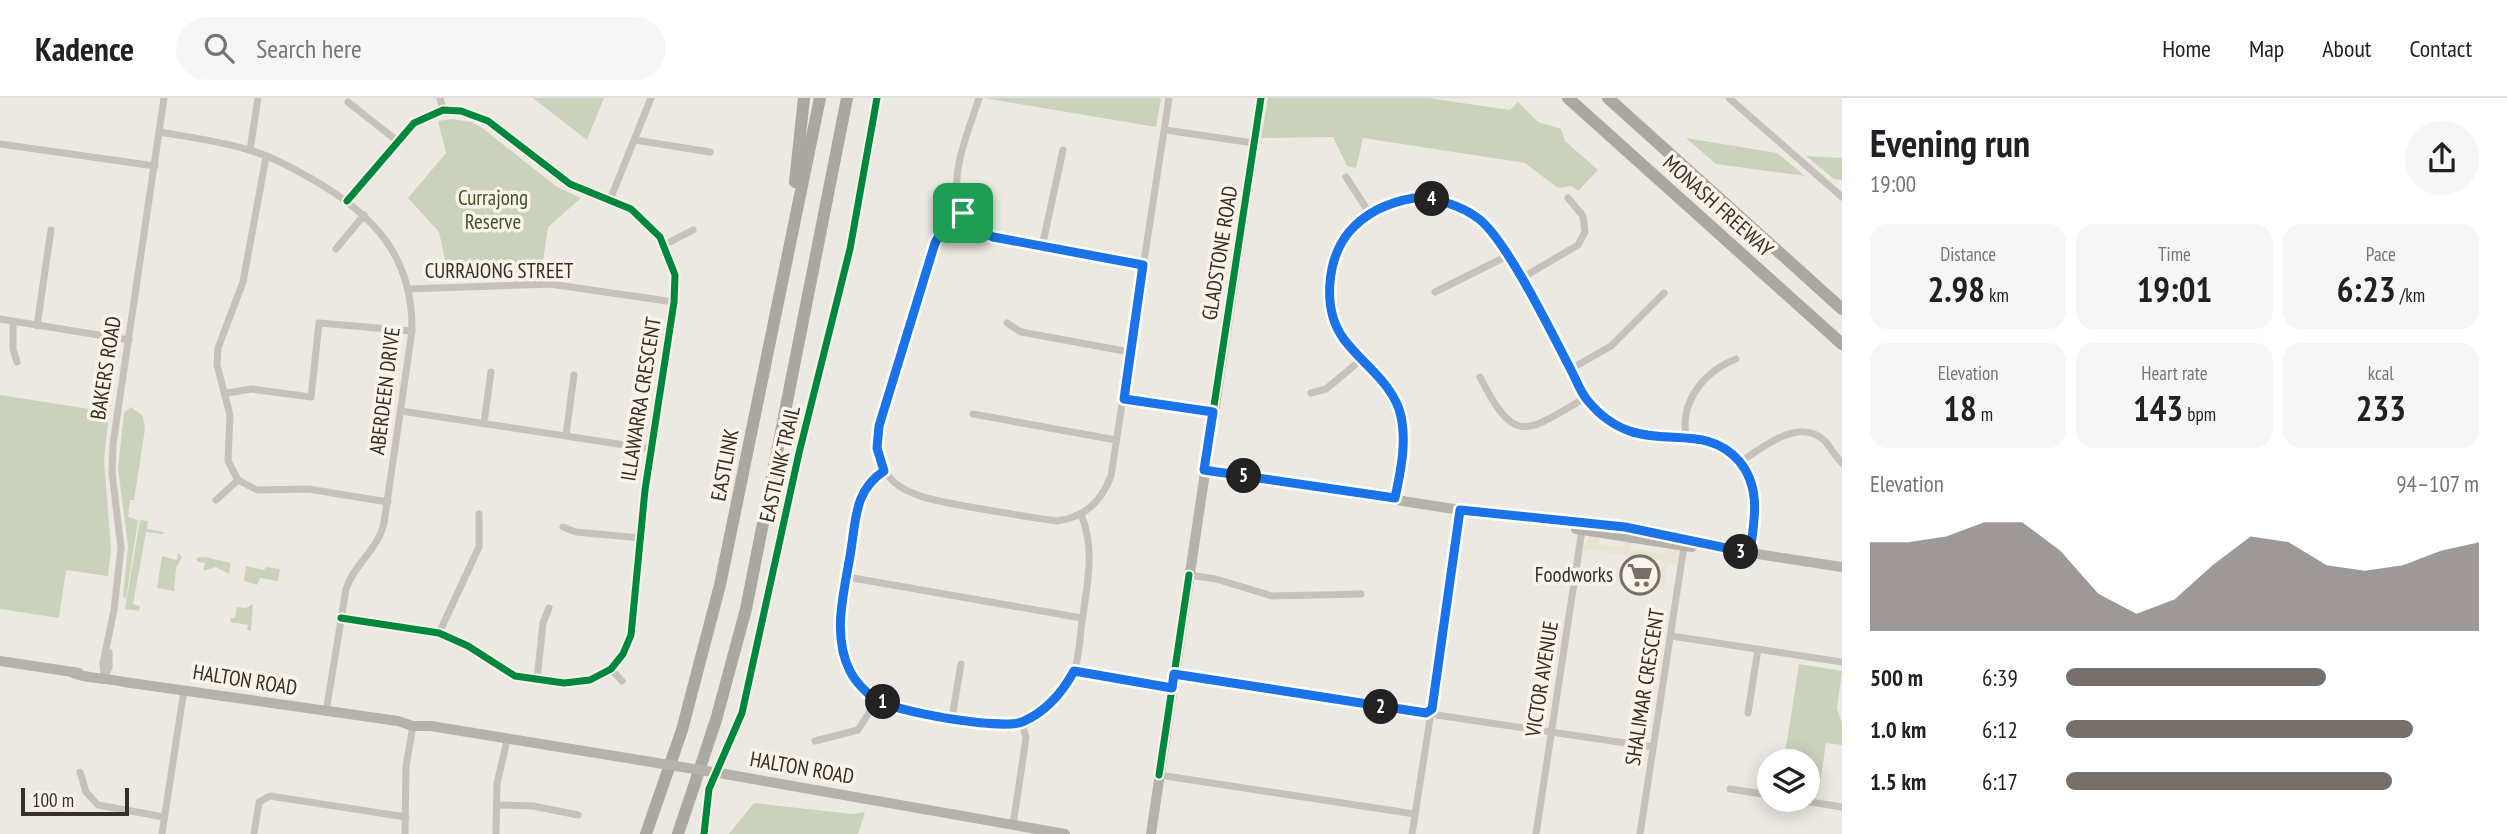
<!DOCTYPE html>
<meta charset="utf-8">
<style>
:root{--surface:#fff;--page:#f6f6f6;--text:#202124;--muted:#757577;--line:#e0e0e0;--accent:#766f6a}
body{margin:0;font-family:"PT Sans Narrow",sans-serif;background:var(--page);color:var(--text);height:100vh;display:flex;flex-direction:column;font-size:26px;white-space:nowrap}
*{box-sizing:border-box;margin:0}
p{font-size:23px;color:var(--muted)}
.icon{flex:none;width:38px;height:38px;fill:none;stroke:currentColor;stroke-width:2;stroke-linecap:round;stroke-linejoin:round}
.map{position:relative;flex:1;overflow:hidden}
.panel{display:flex;flex-direction:column;background:var(--surface);width:665px}
.panel>*{flex:none}
.controls{position:absolute;left:1757px;top:651px;display:grid;gap:14px}
.controls a{display:grid;place-items:center;width:63px;height:63px;border-radius:50%;background:var(--surface);box-shadow:0 4px 18px #0003;font-size:35px}
.scale{position:absolute;left:21px;bottom:18px;width:108px;box-sizing:border-box;padding-left:7px;border:4px solid #362e29;border-top:0;font-size:19px;line-height:24px;white-space:nowrap;color:#362e29;-webkit-text-stroke:5px #f9f3e9;paint-order:stroke}
.pin{position:absolute;display:grid;place-items:center;width:60px;height:60px;color:#fff;margin:-30px;border-radius:14px;box-shadow:0 4px 10px #0006}
.km{position:absolute;width:35px;height:35px;margin:-18px;border-radius:50%;background:#222;color:#fff;font-size:19px;line-height:35px;text-align:center}
.round{display:grid;place-items:center;flex:none;width:74px;height:74px;border-radius:37px;background:var(--page)}
.summary{display:flex;align-items:center;justify-content:space-between;height:119px;padding:0 28px}
h1{font-size:38px;font-weight:700;line-height:52px}
.stats{display:grid;grid-template-columns:repeat(3,1fr);gap:10px;height:119px;padding:7px 28px}
.stats div{display:grid;align-content:center;border-radius:18px;background:var(--page);text-align:center}
.stats b{font-size:35px;font-weight:700}
.stats small{font-size:19px;font-weight:400}
.stats p{font-size:19px}
.chart{height:196px;padding:14px 28px}
.chart p{display:flex;justify-content:space-between}
.chart svg{width:100%;height:126px;margin-top:7px;fill:var(--accent);opacity:.7}
ul{padding:0 28px;list-style:none;font-size:23px}
li{display:grid;grid-template-columns:112px 84px 1fr;align-items:center;height:52px}
li i{height:18px;border-radius:9px;background:var(--accent)}
header{display:flex;align-items:center;gap:42px;box-sizing:border-box;height:98px;padding:0 35px;background:var(--surface);border-bottom:2px solid var(--line)}
header strong{font-size:33px}
nav{display:flex;gap:38px;margin-inline-start:auto;font-size:24px}
.search{width:490px;height:63px;background:var(--page);display:flex;align-items:center;gap:18px;box-sizing:border-box;padding:0 24px;border-radius:38px;color:var(--muted);font-size:26px}
main{display:flex;flex:1;min-height:0}
.map>svg:first-child{display:block}
</style>
<header>
<strong>Kadence</strong>
<div class="search"><svg class="icon" aria-label="search" viewBox="0 0 24 24"><circle cx="10" cy="10" r="6"/><path d="M15 15l6 6"/></svg>Search here</div>
<nav><a>Home</a><a>Map</a><a>About</a><a>Contact</a></nav>
</header>
<main>
<div class="map">
<svg width="1842" height="736" viewBox="0 0 1842 736">
<rect width="100%" height="100%" fill="#ece9e2"/>
<g fill="#cbd2bc">
<polygon points="533,0 604,0 587,42"/>
<polygon points="984,0 1161,0 1156,29"/>
<polygon points="1268,0 1428,0 1510,12 1518,4 1538,24 1561,31 1565,43 1598,72 1578,93 1572,88 1558,90 1525,65 1363,40 1356,70 1347,68 1333,39 1261,40"/>
<polygon points="451,21 471,24 481,29 557,89 581,100 548,129 541,177 449,180 439,134 408,100 446,55 438,23"/>
<polygon points="1686,40 1777,55 1805,78 1716,66"/>
<polygon points="1806,58 1842,60 1842,82 1834,81"/>
<polygon points="0,297 109,314 104,362 111,451 108,478 66,472 59,520 0,511"/>
<polygon points="131,309 143,318 145,331 134,402 130,402 128,419 138,422 126,500 123,499 128,448 118,370 124,315"/>
<polygon points="140,422 148,423 147,431 164,434 163,436 146,434 133,506 140,508 139,513 125,511"/>
<polygon points="178,455 182,459 176,470 174,493 157,490 162,458 177,462"/>
<polygon points="206,459 231,465 229,476 216,469 203,473 205,465 198,464 196,460"/>
<polygon points="246,468 264,472 266,469 280,471 278,483 260,480 257,487 244,483"/>
<polygon points="253,506 251,533 247,532 248,527 230,524 231,520 235,520 237,509 246,510"/>
<polygon points="1799,566 1842,573 1837,610 1842,626 1842,647 1826,645 1819,693 1808,692 1808,663 1793,663 1793,657 1785,656"/>
<polygon points="754,705 852,716 865,714 858,736 729,736"/>
</g>
<polygon fill="#eae2d2" points="1589,437 1598,437 1599,446 1620,449 1629,442 1634,444 1629,448 1630,451 1663,456 1670,449 1676,450 1678,463 1667,467 1663,492 1659,492 1663,467 1661,462 1591,452 1583,454"/>
<g fill="none" stroke-linecap="round" stroke-linejoin="round">
<g stroke="#c6c1ba" stroke-width="7">
<polyline points="440,0 443,12"/>
<path d="M979,0C964,48 928,121 1000,141L1143,167"/>
<polyline points="1729,0 1842,99"/>
<polyline points="348,4 396,42"/>
<polyline points="1165,32 1254,45"/>
<path d="M159,34C189,39 220,43 249,52C271,58 292,70 312,81C374,117 413,158 412,233L384,425C378,452 354,466 346,491L326,614"/>
<polyline points="635,42 710,54"/>
<polyline points="0,46 155,68"/>
<polyline points="250,52 258,0"/>
<polyline points="266,59 243,184 218,250 217,267 230,317 228,363 238,382 257,392 308,391 388,404"/>
<polyline points="1346,79 1370,116"/>
<polyline points="610,102 651,0"/>
<path d="M963,115L935,145L879,328C868,394 921,400 970,409C999,414 1028,419 1057,423C1085,419 1101,404 1111,378L1169,0"/>
<polyline points="664,147 693,132"/>
<polyline points="1042,149 1063,52"/>
<polyline points="336,151 364,117"/>
<polyline points="1520,181 1578,147 1585,134 1583,118 1568,100"/>
<polyline points="408,191 550,186 674,204"/>
<polyline points="1435,194 1507,158"/>
<polyline points="0,221 129,242"/>
<polyline points="13,224 13,251 17,264"/>
<polyline points="1007,225 1021,234 1130,254"/>
<polyline points="37,228 51,132"/>
<polyline points="1571,271 1611,248 1664,195"/>
<path d="M1480,279C1515,348 1525,335 1585,300"/>
<polyline points="227,295 251,291 311,299 319,225 412,233"/>
<polyline points="1311,295 1326,291 1362,261"/>
<polyline points="1124,301 1213,314"/>
<polyline points="401,313 651,351"/>
<polyline points="973,316 1116,342"/>
<polyline points="484,325 491,274"/>
<polyline points="566,337 574,277"/>
<path d="M1686,339C1680,304 1703,274 1736,261"/>
<path d="M1740,364C1763,350 1798,318 1825,343C1831,350 1835,358 1842,365"/>
<path d="M884,373C854,393 855,424 850,458C842,507 826,569 876,602C890,611 912,612 928,615C953,620 982,629 1008,627C1036,623 1067,599 1075,571C1080,553 1080,535 1083,517C1088,481 1095,451 1081,416"/>
<path d="M1395,400C1401,372 1408,338 1398,310C1388,280 1359,265 1342,239C1318,202 1331,150 1362,123C1380,107 1408,95 1432,100C1461,107 1479,120 1497,142L1585,300L1602,319L1629,334L1656,341L1698,340L1720,349L1740,364L1755,396L1750,455"/>
<polyline points="216,402 238,382"/>
<polyline points="563,429 576,434 641,440"/>
<polyline points="1189,477 1216,481 1272,498 1361,496"/>
<polyline points="847,479 1082,520"/>
<polyline points="341,520 439,535 468,548 515,578 564,585 590,582 611,571 623,556 631,537 645,392 674,204 675,177 660,139 631,111 570,86 488,23 461,13 443,12 414,25 347,103"/>
<polyline points="439,535 479,449 479,416"/>
<polyline points="1671,538 1842,564"/>
<polyline points="611,571 622,583"/>
<polyline points="1075,573 1172,590"/>
<polyline points="1174,576 1426,615"/>
<polyline points="104,578 103,565 114,512 121,450 112,375 113,346 164,0"/>
<polyline points="104,578 109,570 109,554"/>
<polyline points="537,582 543,525 549,510"/>
<polyline points="1432,611 1460,412"/>
<polyline points="1748,615 1758,551"/>
<polyline points="1436,617 1653,649"/>
<polyline points="952,620 961,566"/>
<polyline points="815,643 858,632 877,602"/>
<polyline points="80,674 86,694 98,707 164,719"/>
<polyline points="1159,677 1415,716"/>
<polyline points="1730,691 1769,697"/>
<polyline points="1798,702 1842,709"/>
<polyline points="497,707 533,708 578,717"/>
<polyline points="1013,727 1026,640 1022,624"/>
<polyline points="162,736 184,592"/>
<polyline points="254,736 259,704 270,698 406,719"/>
<polyline points="405,736 406,668 413,628"/>
<polyline points="496,736 497,686 507,642"/>
<polyline points="1412,736 1430,621"/>
<polyline points="1536,736 1582,432"/>
<polyline points="1640,736 1684,448"/>
</g>
<g stroke="#b6b1ab" stroke-width="10">
<polyline points="1204,372 1460,412 1625,429 1722,451"/>
<polyline points="1576,431 1692,449"/>
<polyline points="1718,450 1842,469"/>
<polyline points="0,563 79,575"/>
<path d="M73,575C88,581 108,580 124,584L398,623L413,628H431L651,664"/>
<polyline points="719,675 1065,736"/>
<polyline points="1151,736 1261,0"/>
</g>
<g stroke="#aba7a1" stroke-width="12">
<polyline points="1568,0 1842,246"/>
<polyline points="1608,0 1842,211"/>
<polyline points="795,84 804,0"/>
<polyline points="646,736 682,632 720,487 820,0"/>
<polyline points="678,736 716,622 746,511 847,0"/>
</g>
<polyline stroke="#b6b1ab" stroke-width="10" points="651,664 719,675"/>
<g stroke="#f9f3e9" stroke-width="11">
<g id="cycleway">
<polyline points="1213,314 1261,0"/>
<polyline points="341,520 439,535 468,548 515,578 564,585 590,582 611,571 623,556 631,537 645,392 674,204 675,177 660,139 631,111 570,86 488,23 461,13 443,12 414,25 347,103"/>
<polyline points="1159,677 1189,477"/>
<polyline points="704,736 709,691 742,615 799,355 850,151 877,0"/>
</g>
</g>
<use href="#cycleway" stroke="#00873e" stroke-width="7"/>
</g>
<g fill="none" stroke-linecap="round" stroke-linejoin="round">
<g stroke="#fff" stroke-width="14">
<path id="route" d="M1414,100C1436,100 1461,107 1479,121C1507,143 1551,234 1570,270C1576,281 1580,294 1588,303C1640,366 1698,316 1739,363C1762,390 1754,423 1750,455L1625,429L1460,412L1432,611L1426,615L1174,576L1172,590L1074,573C1062,595 1046,614 1022,624C1001,632 894,614 875,601C866,595 855,583 850,573C831,536 845,491 851,452C856,420 855,392 884,373L877,350L879,328L935,145L940,136L963,115L976,130L993,139L1143,167L1124,301L1213,314L1204,372L1395,400C1401,372 1408,339 1399,311C1388,281 1361,265 1343,240C1322,210 1327,161 1349,134C1366,114 1390,104 1414,100Z"/>
</g>
<use href="#route" stroke="#1a73e8" stroke-width="9"/>
</g>
<defs>
<g id="supermarket-ring" transform="scale(2.0125)"><circle r="9.5" fill="#f9f3e9" stroke="#766f6a" stroke-width="1.5"/><path d="M-6-5.5h2.5l.6 2H6L4.5 2H-2.5L-4.4-4H-6ZM-1.5 3.2a1.3 1.3 0 1 0 .1 0ZM3 3.2a1.3 1.3 0 1 0 .1 0Z" fill="#766f6a"/></g>
</defs>
<g fill-rule="evenodd">
<use href="#supermarket-ring" x="1640" y="477"/>
</g>
<g text-anchor="middle" stroke-width="7" stroke-linejoin="round" paint-order="stroke">
<g font-size="21" fill="#41532e" stroke="#f9f3e9">
<text x="493" y="107">Currajong<tspan x="493" dy="24">Reserve</tspan></text>
</g>
<g font-size="21" fill="#362e29" stroke="#f9f3e9">
<text transform="translate(1718 108) rotate(42)" y="7">MONASH FREEWAY</text>
<text transform="translate(1220 155) rotate(-81)" y="7">GLADSTONE ROAD</text>
<text x="499" y="180">CURRAJONG STREET</text>
<text transform="translate(106 270) rotate(-81)" y="7">BAKERS ROAD</text>
<text transform="translate(385 293) rotate(-83)" y="7">ABERDEEN DRIVE</text>
<text transform="translate(641 301) rotate(-81)" y="7">ILLAWARRA CRESCENT</text>
<text transform="translate(780 366) rotate(-77)" y="7">EASTLINK TRAIL</text>
<text transform="translate(725 367) rotate(-79)" y="7">EASTLINK</text>
<text transform="translate(1542 581) rotate(-81)" y="7">VICTOR AVENUE</text>
<text transform="translate(245 582) rotate(9)" y="7">HALTON ROAD</text>
<text transform="translate(1645 589) rotate(-81)" y="7">SHALIMAR CRESCENT</text>
<text transform="translate(802 670) rotate(10)" y="7">HALTON ROAD</text>
</g>
<g font-size="21" fill="#362e29" stroke="#f9f3e9" text-anchor="end">
<text x="1613" y="484">Foodworks</text>
</g>
</g>
</svg>
<div class="controls">
<a><svg class="icon" aria-label="layers" viewBox="0 0 24 24"><path d="M12 4l9 5-9 5-9-5zM3 14l9 5 9-5"/></svg></a>
</div>
<div class="scale">100 m</div>
<div class="pin" style="left:963px;top:115px;background:#1e9e55"><svg class="icon" aria-label="arrive" viewBox="0 0 24 24"><path d="M6 21V4h12l-3 4 3 4H6"/></svg></div>
<b class="km" style="left:883px;top:604px">1</b>
<b class="km" style="left:1381px;top:609px">2</b>
<b class="km" style="left:1741px;top:454px">3</b>
<b class="km" style="left:1432px;top:101px">4</b>
<b class="km" style="left:1244px;top:378px">5</b>
</div>
<section class="panel">
<div class="summary"><div><h1>Evening run</h1><p>19:00</p></div><a class="round"><svg class="icon" aria-label="share" viewBox="0 0 24 24"><path d="M12 15V3M7 8l5-5 5 5M5 13v7h14v-7"/></svg></a></div>
<div class="stats">
<div><p>Distance</p><b>2.98<small> km</small></b></div>
<div><p>Time</p><b>19:01</b></div>
<div><p>Pace</p><b>6:23<small> /km</small></b></div>
</div>
<div class="stats">
<div><p>Elevation</p><b>18<small> m</small></b></div>
<div><p>Heart rate</p><b>143<small> bpm</small></b></div>
<div><p>kcal</p><b>233</b></div>
</div>
<div class="chart"><p><span>Elevation</span>94–107 m</p>
<svg viewBox="0 0 160 44" preserveAspectRatio="none"><path d="M0 44V13L10 13L20 11L30 6L40 6L50 16L60 31L70 38L80 33L90 21L100 11L110 13L120 21L130 23L140 21L150 16L160 13V44z"/></svg>
</div>
<ul>
<li><b>500 m</b>6:39<i style="width:63%"></i></li>
<li><b>1.0 km</b>6:12<i style="width:84%"></i></li>
<li><b>1.5 km</b>6:17<i style="width:79%"></i></li>
</ul>
</section>
</main>
